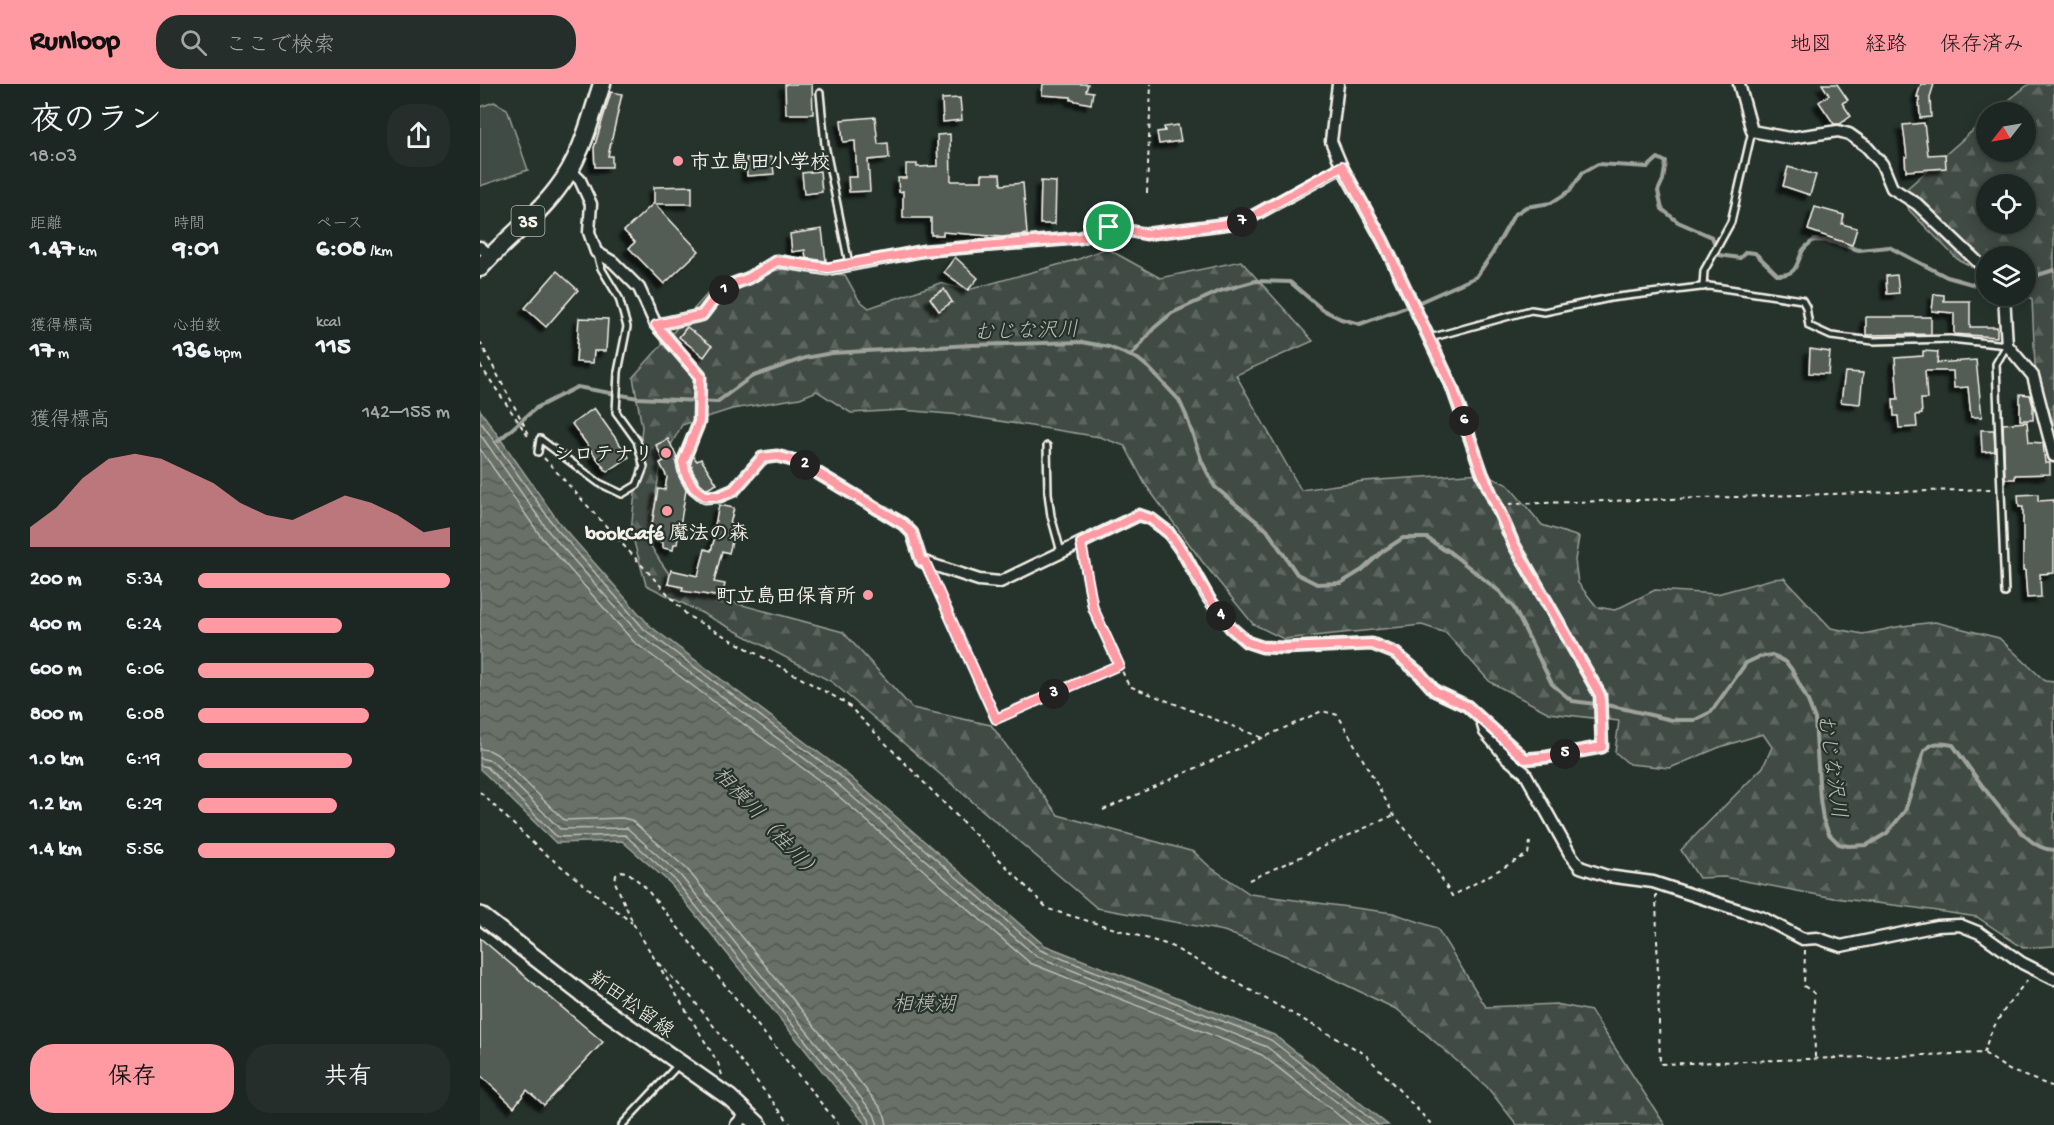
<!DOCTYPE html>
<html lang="ja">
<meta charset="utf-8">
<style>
:root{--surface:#1c2622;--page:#252e2a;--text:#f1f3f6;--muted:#a0a5a5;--line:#3a4340;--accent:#ff9aa2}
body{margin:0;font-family:"Gochi Hand","Klee One",sans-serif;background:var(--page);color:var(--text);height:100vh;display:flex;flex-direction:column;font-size:22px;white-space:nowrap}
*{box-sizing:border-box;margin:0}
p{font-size:20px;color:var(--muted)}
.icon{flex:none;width:33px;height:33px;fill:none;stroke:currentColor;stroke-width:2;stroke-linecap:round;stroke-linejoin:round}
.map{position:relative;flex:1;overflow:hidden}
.panel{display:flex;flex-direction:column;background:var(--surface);width:480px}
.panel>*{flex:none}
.needle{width:39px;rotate:239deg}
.tools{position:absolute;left:1496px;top:18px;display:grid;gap:12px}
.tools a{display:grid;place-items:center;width:60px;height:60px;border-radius:50%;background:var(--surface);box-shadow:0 3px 15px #0003,0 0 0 2px var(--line);font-size:30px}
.pin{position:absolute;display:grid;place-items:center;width:51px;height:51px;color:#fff;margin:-26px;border:3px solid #fff;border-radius:50%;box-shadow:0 2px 6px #0007}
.km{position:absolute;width:30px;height:30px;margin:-15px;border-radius:50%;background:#222;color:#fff;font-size:16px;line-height:30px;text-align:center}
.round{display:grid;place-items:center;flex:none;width:63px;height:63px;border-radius:24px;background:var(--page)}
.summary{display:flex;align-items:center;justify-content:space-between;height:102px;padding:0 30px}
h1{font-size:33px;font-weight:700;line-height:45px}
.metrics{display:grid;grid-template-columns:repeat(3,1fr);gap:9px;height:102px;padding:6px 30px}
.metrics div{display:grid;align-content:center}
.metrics b{font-size:26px;font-weight:700}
.metrics small{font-size:16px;font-weight:400}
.metrics p{font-size:16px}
.chart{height:168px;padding:12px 30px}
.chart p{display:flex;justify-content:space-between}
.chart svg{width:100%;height:108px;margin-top:6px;fill:var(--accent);opacity:.7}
.cta{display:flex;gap:12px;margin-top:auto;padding:12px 30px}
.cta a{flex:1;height:69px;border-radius:24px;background:var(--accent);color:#111;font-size:24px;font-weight:700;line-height:69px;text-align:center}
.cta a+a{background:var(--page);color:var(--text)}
ul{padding:0 30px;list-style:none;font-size:20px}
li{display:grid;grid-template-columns:96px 72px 1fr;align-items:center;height:45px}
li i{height:15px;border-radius:8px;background:var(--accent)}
header{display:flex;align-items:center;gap:36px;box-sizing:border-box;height:84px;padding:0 30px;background:var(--accent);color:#111}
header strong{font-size:28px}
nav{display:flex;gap:33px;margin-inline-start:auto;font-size:21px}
.search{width:420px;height:54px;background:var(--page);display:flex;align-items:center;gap:15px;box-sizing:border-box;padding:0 21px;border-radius:24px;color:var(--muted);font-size:22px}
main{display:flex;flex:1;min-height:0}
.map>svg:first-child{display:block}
</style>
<header>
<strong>Runloop</strong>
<div class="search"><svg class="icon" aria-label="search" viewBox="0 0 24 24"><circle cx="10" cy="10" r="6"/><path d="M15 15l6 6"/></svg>ここで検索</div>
<nav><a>地図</a><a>経路</a><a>保存済み</a></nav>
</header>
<main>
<section class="panel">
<div class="summary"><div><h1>夜のラン</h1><p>18:03</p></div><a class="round"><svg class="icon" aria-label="share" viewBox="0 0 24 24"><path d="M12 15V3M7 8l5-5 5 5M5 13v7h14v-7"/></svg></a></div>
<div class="metrics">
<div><p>距離</p><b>1.47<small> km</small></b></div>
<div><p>時間</p><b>9:01</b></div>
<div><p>ペース</p><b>6:08<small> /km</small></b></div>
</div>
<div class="metrics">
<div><p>獲得標高</p><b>17<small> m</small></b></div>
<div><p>心拍数</p><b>136<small> bpm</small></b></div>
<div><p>kcal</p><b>115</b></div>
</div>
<div class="chart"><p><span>獲得標高</span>142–155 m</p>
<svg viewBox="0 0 160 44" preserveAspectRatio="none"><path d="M0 44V36L10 28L20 16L30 8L40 6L50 8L60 13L70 18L80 26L90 31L100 33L110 28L120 23L130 26L140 31L150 38L160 36V44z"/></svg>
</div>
<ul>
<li><b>200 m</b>5:34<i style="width:100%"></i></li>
<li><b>400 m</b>6:24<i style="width:57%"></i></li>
<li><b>600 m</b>6:06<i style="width:70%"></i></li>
<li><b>800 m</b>6:08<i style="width:68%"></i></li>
<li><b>1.0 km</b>6:19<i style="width:61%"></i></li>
<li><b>1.2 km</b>6:29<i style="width:55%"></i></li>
<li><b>1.4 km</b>5:56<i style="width:78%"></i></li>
</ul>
<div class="cta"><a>保存</a><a>共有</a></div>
</section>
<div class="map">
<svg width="1574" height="1041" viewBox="0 0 1574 1041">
<defs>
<pattern id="forest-firs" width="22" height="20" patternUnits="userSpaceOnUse" patternTransform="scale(1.5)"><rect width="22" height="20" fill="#414b45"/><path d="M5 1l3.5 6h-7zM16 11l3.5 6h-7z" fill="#5d6560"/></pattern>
<pattern id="water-waves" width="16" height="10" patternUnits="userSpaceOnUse" patternTransform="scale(1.5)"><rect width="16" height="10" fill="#676f68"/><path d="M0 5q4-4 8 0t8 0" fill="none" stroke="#565a55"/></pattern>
<filter id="shadow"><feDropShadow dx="-5.5" dy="5.5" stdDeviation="1.5" flood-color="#0009"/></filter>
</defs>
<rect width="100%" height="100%" fill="#26332d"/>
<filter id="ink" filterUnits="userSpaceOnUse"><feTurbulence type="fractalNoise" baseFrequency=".0167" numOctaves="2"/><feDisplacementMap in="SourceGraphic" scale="12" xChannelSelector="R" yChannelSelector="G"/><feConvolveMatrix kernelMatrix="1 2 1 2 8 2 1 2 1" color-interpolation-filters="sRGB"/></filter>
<g filter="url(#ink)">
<polygon fill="#414b45" stroke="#9a9e96" stroke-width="1.5" points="14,18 27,25 48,86 0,102 0,23"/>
<g fill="url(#forest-firs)" stroke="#9a9e96" stroke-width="1.5" fill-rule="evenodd">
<path d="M1549,0H1574V342L1555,282L1552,215L1545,211V172H1506V190L1477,175L1429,126L1423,108L1506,35V68H1545V28H1514ZM1506,100H1545V140H1506Z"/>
<polygon points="626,164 680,194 761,177 833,257 756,291 821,406 884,397 1002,389 1028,401 1062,441 1099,453 1095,476 1098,499 1117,523 1135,526 1175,506 1237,510 1292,495 1304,494 1351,544 1383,550 1422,542 1455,538 1519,554 1565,597 1574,598 1574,862 1543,864 1497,833 1430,823 1354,814 1244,793 1219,794 1201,766 1283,683 1292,663 1283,650 1240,663 1190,684 1149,680 1135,668 1139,637 1069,629 1010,598 966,549 942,541 804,555 773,540 721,476 665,400 645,362 620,353 481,331 422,326 371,329 337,307 320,314 252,325 202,341 181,379 168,457 180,477 199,504 363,548 432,624 511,641 578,731 714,768 730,783 770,810 913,829 957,844 1006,923 1076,920 1111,927 1185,1041 1037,1041 1007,1003 918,926 806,872 744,847 617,824 352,598 218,527 166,501 151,447 162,343 153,293 230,207 257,193 305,185 365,191 379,216 389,224 460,199 488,206 599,175"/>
</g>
<polygon fill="url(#water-waves)" stroke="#9fa39b" stroke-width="1.5" points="0,326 80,440 170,542 362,686 564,861 794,951 908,1041 386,1041 190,799 142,757 76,759 0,685"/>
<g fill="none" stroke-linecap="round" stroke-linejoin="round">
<g stroke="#bcbdb5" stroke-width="1.5">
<polyline points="0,337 75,443 165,546 358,690 560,866 791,956 898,1041"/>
<polyline points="0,350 69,448 160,551 353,696 556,872 787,963 886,1041"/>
<polyline points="0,365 62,454 154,558 348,703 550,879 782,971 871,1041"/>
<polyline points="0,665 9,666 18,671 84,736 142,734 151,736 207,785 401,1024 405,1032 407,1041"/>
<polyline points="0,674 12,677 80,745 147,744 200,791 394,1030 398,1041"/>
<polyline points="0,681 7,683 77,753 145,751 194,795 389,1035 390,1041"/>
</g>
<g stroke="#9fa39b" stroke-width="4">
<polyline points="1545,195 1574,186"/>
<path d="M651,272L674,244L692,229L740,207L776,197L810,198L843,226L861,235L880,240L942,217L996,193L1012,170L1034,131L1046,123L1071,119L1090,107L1102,89L1118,80L1168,83L1178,74L1186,78L1183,96L1178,107L1182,125L1198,138L1232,153L1239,171L1260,174L1266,168L1275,169L1298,191C1318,191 1316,180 1323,166C1326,162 1330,159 1334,156L1348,157L1379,166L1409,163L1467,193L1506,204"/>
<path d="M18,357L56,324L97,303L158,314L237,318L271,293L325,274L352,269L491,261L602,258L629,263L658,275L669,284L699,316L706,331L722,378L735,403L787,446L817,490L837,500L861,499L882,486L903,467L923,454H947L966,467V465L1020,508L1034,524L1072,600L1092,617L1132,622L1192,636H1215L1231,628L1266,579L1279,573L1292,571L1306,578L1312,586L1328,617L1335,635L1340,715L1343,735L1349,750L1359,760L1368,762L1387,761L1407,749L1425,727L1444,667C1453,657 1461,659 1473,661C1489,684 1538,754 1561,763C1565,765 1570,766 1574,766"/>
</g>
</g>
<g fill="#525c55" stroke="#f4f1e8" stroke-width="1.5" filter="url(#shadow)">
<polygon points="305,0 332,0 333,30 306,30"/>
<polygon points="563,0 608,0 606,7 613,8 611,20 591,16 591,13 562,11"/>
<polygon points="1342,0 1357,0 1368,16 1362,19 1371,32 1360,40 1354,40 1339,18 1349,11"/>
<polygon points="1441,0 1454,0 1450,13 1451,33 1440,34 1439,13 1437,13"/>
<polygon points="131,8 142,10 128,72 132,72 132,83 115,83 114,64"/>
<polygon points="480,14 482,36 463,38 462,15"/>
<polygon points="395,33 398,60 408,59 409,74 388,76 390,107 369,108 368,93 377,93 375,57 363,58 361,36"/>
<polygon points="1444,39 1448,71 1465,70 1466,84 1426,87 1425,73 1427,73 1423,41"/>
<polygon points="698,41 701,57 679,60 677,48 685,47 684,43"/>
<polygon points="470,50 471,97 502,97 502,90 520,90 521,101 543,99 547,150 522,153 463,148 463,151 451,151 451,134 423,134 423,107 419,108 418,94 426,94 426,80 437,80 437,83 458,82 457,51"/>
<polygon points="292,73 294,90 267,92 266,74"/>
<polygon points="1308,83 1336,91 1330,111 1303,102"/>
<polygon points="340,87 342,108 324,110 322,89"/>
<polygon points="561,97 576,98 575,140 560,140"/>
<polygon points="212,102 212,120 175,120 219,167 184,200 149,164 155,158 144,147 174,119 174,103"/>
<polygon points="1335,123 1364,131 1362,140 1377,144 1372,161 1328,146"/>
<polygon points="342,145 346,177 326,174 325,166 312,168 310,150"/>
<polygon points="475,173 498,194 488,206 464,188"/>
<polygon points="77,187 98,206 66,243 45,224"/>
<polygon points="1417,191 1419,209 1407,210 1406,192"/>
<polygon points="464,205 472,218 459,227 450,214"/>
<polygon points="1454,210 1464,211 1464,217 1490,217 1490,243 1517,243 1517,253 1474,250 1474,229 1452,227"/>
<polygon points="1386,233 1451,233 1451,250 1386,251"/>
<polygon points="99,234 128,235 126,267 114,267 113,279 96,278"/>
<polygon points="207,243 232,262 224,273 199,253"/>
<polygon points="1330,265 1350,268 1348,290 1329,289"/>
<polygon points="1443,267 1458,268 1457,279 1496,276 1502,333 1491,333 1488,303 1474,304 1473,287 1445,287 1447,315 1441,315 1442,330 1436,331 1437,343 1419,344 1418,332 1414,332 1413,315 1418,315 1415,274 1443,272"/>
<polygon points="1365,288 1383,289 1380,320 1361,318"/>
<polygon points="1540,310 1550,311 1553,322 1553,336 1540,336"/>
<polygon points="114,324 149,373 127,388 92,340"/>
<polygon points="1547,338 1549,358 1563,359 1565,379 1570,379 1570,390 1535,391 1535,395 1525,395 1523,340"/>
<polygon points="1501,346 1514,346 1515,367 1502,368"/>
<polygon points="188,355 197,373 196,380 199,393 206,406 197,460 194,460 193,466 183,464 183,459 180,459 180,455 170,453 178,405 185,406 187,393 180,379 184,377 176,361"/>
<polygon points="213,372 217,377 221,375 237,400 227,405 220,399 213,388 211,379"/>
<polygon points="1558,410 1558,417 1574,416 1574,489 1560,490 1561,513 1547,514 1545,486 1543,486 1543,423 1539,423 1538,411"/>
<polygon points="239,421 254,424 248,448 254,450 249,469 242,467 234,498 245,500 242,513 202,507 203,503 188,500 191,486 218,492 225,465 231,467 238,442 235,441"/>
<polygon points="0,854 123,958 64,1021 47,1006 34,1023 0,991"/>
</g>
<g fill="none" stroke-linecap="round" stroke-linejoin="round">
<g stroke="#f4f1e8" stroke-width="10">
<g id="lane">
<polyline points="340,9 345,61 369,180"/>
<polyline points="1223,203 1224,187 1251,138 1272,47"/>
<polyline points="950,254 1051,226 1064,228 1130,214 1229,202 1322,216 1326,223 1329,242 1351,252 1393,257 1470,255 1527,261 1516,280 1525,509"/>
<polyline points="567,362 568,409 571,432 581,468"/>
<polyline points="58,368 60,355 119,399 142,410 157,401 164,383 157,357 136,328 138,288 147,243 139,214 121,184 117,170"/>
<polyline points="142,1041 198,981"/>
</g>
</g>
<g stroke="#f4f1e8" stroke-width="15">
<g id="street">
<polyline points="1259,0 1272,47 1309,54 1358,47 1369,50 1386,62 1402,80 1412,104 1437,120 1506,186"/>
<polyline points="90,86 100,96 111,120 109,148 116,168 133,178 159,204 176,241 220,292 219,338 203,378 206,391 214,404 225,413 240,412 254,406 282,374 297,372 319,378 423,440 432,449 441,477 499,496 520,498 659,431 671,435 688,448 705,472 729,515 751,544 767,558 782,563 805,564 892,560 915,569 939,589 955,607 987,622 1045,675 1067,673 1122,663 1120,611 1033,459 1002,389 972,303 903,157 862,83 851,57 858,0"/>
<polyline points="0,163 11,172"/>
<polyline points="1524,212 1527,261 1553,292 1574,372"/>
<polyline points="176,241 222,231 235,214 250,201 269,194 297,177 348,185 443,167 600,154 629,143 666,150 762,138 862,83"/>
<polyline points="1003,641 1005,648 1027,674 1045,689 1090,770 1100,783 1127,792 1173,798 1283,834 1323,855 1337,854 1361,862 1457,842 1480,841 1500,849 1542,879 1574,895"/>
<polyline points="256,1041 267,1029"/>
</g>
</g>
<g stroke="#f4f1e8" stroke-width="20">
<polyline id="secondary" points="0,831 106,913 250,1014 279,1041"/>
</g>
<g stroke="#f4f1e8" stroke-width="21">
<path id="primary" d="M0,184C24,156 55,135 77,105C101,75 110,36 122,0"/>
</g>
<g stroke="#f4f1e8" stroke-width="2" stroke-dasharray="4.5 4.5" stroke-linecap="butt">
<polyline points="667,109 671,0"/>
<polyline points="0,258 50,352"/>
<polyline points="0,281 50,355"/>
<polyline points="64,374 208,532 366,619 568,825 689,861 885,970 952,1041"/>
<polyline points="1029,420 1512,405"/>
<polyline points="603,469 613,524 649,602 783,654"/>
<polyline points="451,492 516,635 639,581"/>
<polyline points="0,708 57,763 152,839"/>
<polyline points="623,726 842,627 858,631 914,731 950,775 972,812 1048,770 1050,758"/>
<polyline points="769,796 914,731"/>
<polyline points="1176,810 1180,980 1504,969 1529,986 1574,1003"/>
<polyline points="1325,866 1324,902 1334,909 1335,975"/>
<polyline points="178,879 211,913 311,1041"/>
<path d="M1504,969C1511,940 1530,918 1548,895"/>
<polyline points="242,991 238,979 154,841 135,798 136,791 142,787 150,790 164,802 359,1041"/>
</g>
<use href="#lane" stroke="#26332d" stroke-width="5"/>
<use href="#street" stroke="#26332d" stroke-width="10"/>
<use href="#secondary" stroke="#26332d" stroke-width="15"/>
<use href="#primary" stroke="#26332d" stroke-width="16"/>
</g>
</g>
<g fill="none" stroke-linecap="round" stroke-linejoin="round" filter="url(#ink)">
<g stroke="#fff" stroke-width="12">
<polygon id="route" points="862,82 903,157 972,303 1002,389 1033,459 1120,611 1122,663 1067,673 1045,675 987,622 955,607 939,589 915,569 892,560 805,564 782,563 767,558 751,544 729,514 705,472 688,448 671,435 659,431 601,459 613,524 639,581 516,635 445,478 441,477 432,449 423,440 319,378 297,372 282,374 254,406 240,412 225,412 214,404 206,391 203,378 219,338 220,292 176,241 222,231 235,214 250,201 269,194 297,177 348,184 443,167 600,154 629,143 666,150 762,138"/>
</g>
<use href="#route" stroke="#ff9aa2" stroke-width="8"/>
</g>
<g fill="#ff9aa2" stroke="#26332d" stroke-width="2">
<circle cx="198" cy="77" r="6"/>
<circle cx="186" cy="369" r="6"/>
<circle cx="187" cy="427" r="6"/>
<circle cx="388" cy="511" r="6"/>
</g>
<g text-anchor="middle" stroke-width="4.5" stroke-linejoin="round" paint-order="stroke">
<rect fill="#26332d" stroke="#b6b8b0" stroke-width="1.5" x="31.5" y="122" width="33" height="30" rx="4.5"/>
<g font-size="18" font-weight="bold" fill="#f4f1e8">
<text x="48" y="143">35</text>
</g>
<g font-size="20" font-weight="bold" fill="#f4f1e8" stroke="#26332d" text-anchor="end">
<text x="210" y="84" text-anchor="start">市立島田小学校</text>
<text x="174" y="376">シロテナリ</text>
<text x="187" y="455" text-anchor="middle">bookCafé 魔法の森</text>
<text x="376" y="518">町立島田保育所</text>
</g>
<g font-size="20" fill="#f4f1e8" stroke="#26332d">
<text transform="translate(152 919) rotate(36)" y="7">新田松留線</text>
</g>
<g font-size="21" font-style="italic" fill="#bcbdb5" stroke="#26332d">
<text transform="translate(546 246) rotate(-2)" y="7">むじな沢川</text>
<text transform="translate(1353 682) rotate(82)" y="7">むじな沢川</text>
<text transform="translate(288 739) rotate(47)" y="7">相模川（桂川）</text>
<text x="444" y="926">相模湖</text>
</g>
</g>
</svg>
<div class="tools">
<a><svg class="needle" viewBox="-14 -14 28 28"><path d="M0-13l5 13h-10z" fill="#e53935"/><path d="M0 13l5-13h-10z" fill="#a0a5a5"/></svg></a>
<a><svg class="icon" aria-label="locate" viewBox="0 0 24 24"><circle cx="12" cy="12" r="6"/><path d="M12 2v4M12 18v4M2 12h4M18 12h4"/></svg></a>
<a><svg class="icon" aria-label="layers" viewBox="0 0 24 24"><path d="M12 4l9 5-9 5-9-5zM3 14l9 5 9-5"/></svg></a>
</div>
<div class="pin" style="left:629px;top:143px;background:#1e9e55"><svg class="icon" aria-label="arrive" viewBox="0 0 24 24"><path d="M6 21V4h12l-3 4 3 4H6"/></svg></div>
<b class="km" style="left:244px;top:206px">1</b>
<b class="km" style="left:325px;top:381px">2</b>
<b class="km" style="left:574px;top:610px">3</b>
<b class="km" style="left:741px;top:532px">4</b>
<b class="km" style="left:1085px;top:670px">5</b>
<b class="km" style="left:984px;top:337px">6</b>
<b class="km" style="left:762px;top:138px">7</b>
</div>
</main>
